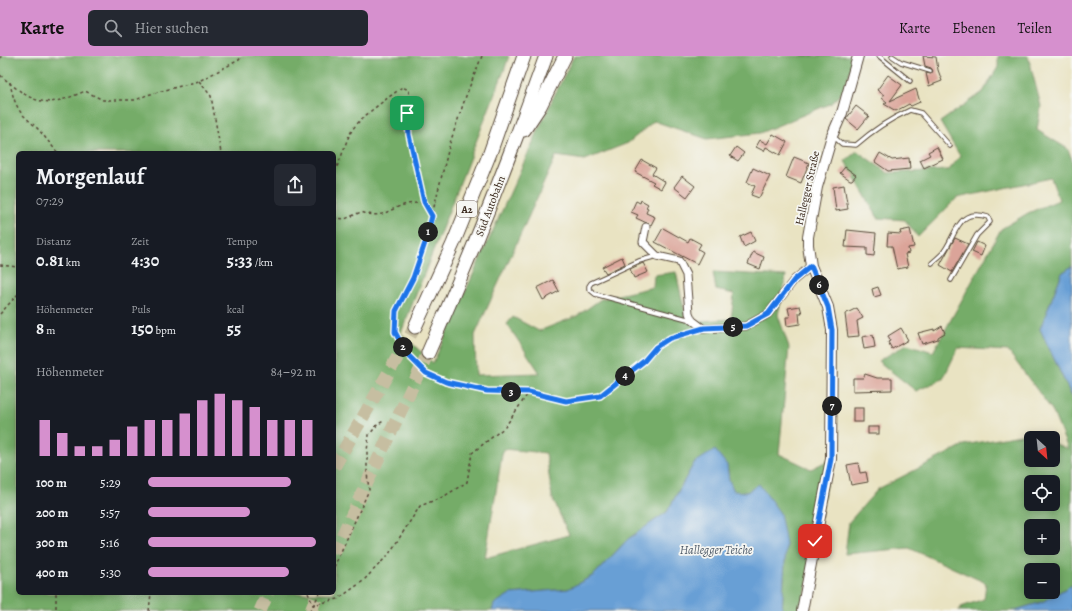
<!DOCTYPE html>
<html lang="de">
<meta charset="utf-8">
<style>
:root{--surface:#171b24;--page:#242831;--text:#f1f3f6;--muted:#9ea1a6;--accent:#d690ce}
body{margin:0;font-family:Alegreya,serif;background:var(--page);color:var(--text);height:100vh;display:flex;flex-direction:column;font-size:15px;white-space:nowrap}
*{box-sizing:border-box;margin:0}
p{font-size:13px;color:var(--muted)}
.icon{flex:none;width:22px;height:22px;fill:none;stroke:currentColor;stroke-width:2;stroke-linecap:round;stroke-linejoin:round}
.map{position:relative;flex:1;overflow:hidden}
.panel{position:absolute;left:16px;top:95px;width:320px;height:444px;display:flex;flex-direction:column;background:var(--surface);border-radius:6px;box-shadow:0 2px 10px #0003}
.panel>*{flex:none}
.needle{width:26px;rotate:153deg}
.tools{position:absolute;left:1024px;top:375px;display:grid;gap:8px}
.tools a{display:grid;place-items:center;width:36px;height:36px;border-radius:6px;background:var(--surface);box-shadow:0 2px 10px #0003;font-size:20px}
.pin{position:absolute;display:grid;place-items:center;width:34px;height:34px;color:#fff;margin:-17px;border-radius:8px;box-shadow:0 2px 6px #0006}
.km{position:absolute;width:20px;height:20px;margin:-10px;border-radius:50%;background:#222;color:#fff;font-size:11px;line-height:20px;text-align:center}
.round{display:grid;place-items:center;flex:none;width:42px;height:42px;border-radius:6px;background:var(--page)}
.summary{display:flex;align-items:center;justify-content:space-between;height:68px;padding:0 20px}
h1{font-size:22px;font-weight:700;line-height:30px}
.figures{display:grid;grid-template-columns:repeat(3,1fr);gap:6px;height:68px;padding:4px 20px}
.figures div{display:grid;align-content:center}
.figures b{font-size:17px;font-weight:700}
.figures small{font-size:11px;font-weight:400}
.figures p{font-size:11px}
.chart{height:112px;padding:8px 20px}
.chart p{display:flex;justify-content:space-between}
.chart svg{width:100%;height:72px;margin-top:4px;stroke:var(--accent);stroke-width:6}
ul{padding:0 20px;list-style:none;font-size:13px}
li{display:grid;grid-template-columns:64px 48px 1fr;align-items:center;height:30px}
li i{height:10px;border-radius:5px;background:var(--accent)}
header{display:flex;align-items:center;gap:24px;box-sizing:border-box;height:56px;padding:0 20px;background:var(--accent);color:#111}
header strong{font-size:19px}
nav{display:flex;gap:22px;margin-inline-start:auto;font-size:14px}
.search{width:280px;height:36px;background:var(--page);display:flex;align-items:center;gap:10px;box-sizing:border-box;padding:0 14px;border-radius:6px;color:var(--muted);font-size:15px}
.map>svg:first-child{display:block}
</style>
<header>
<strong>Karte</strong>
<div class="search"><svg class="icon" aria-label="search" viewBox="0 0 24 24"><circle cx="10" cy="10" r="6"/><path d="M15 15l6 6"/></svg>Hier suchen</div>
<nav><a>Karte</a><a>Ebenen</a><a>Teilen</a></nav>
</header>
<div class="map">
<svg width="1072" height="555" viewBox="0 0 1072 555">
<rect width="100%" height="100%" fill="#f6f6f2"/>
<filter id="ink" filterUnits="userSpaceOnUse"><feTurbulence type="fractalNoise" baseFrequency=".025" numOctaves="2"/><feDisplacementMap in="SourceGraphic" scale="8" xChannelSelector="R" yChannelSelector="G"/><feConvolveMatrix kernelMatrix="1 2 1 2 8 2 1 2 1" color-interpolation-filters="sRGB"/></filter>
<filter id="wash" filterUnits="userSpaceOnUse"><feTurbulence type="fractalNoise" baseFrequency=".012" numOctaves="4" result="noise"/><feDisplacementMap in="SourceGraphic" scale="16" xChannelSelector="R" yChannelSelector="G"/><feGaussianBlur stdDeviation="0.9" result="paint"/><feColorMatrix in="noise" values="0 0 0 0 0 0 0 0 0 0 0 0 0 0 0 0 0 1.4 0 .05"/><feComposite in="paint" operator="in"/></filter>
<g filter="url(#wash)">
<rect width="100%" height="100%" fill="#e9e3c2"/>
<g fill="#75ac68" stroke="#586b43" fill-rule="evenodd">
<path d="M0,0H509L505,12L401,277L433,307L553,42L574,0H854L844,34L832,47L760,77L707,83L654,65L628,87L585,104L556,100L475,279L476,319L540,317L507,268L513,261L539,275L577,260L601,243L653,231L654,219L676,216L687,266L731,263L734,238L716,234L713,216L786,220L778,259L789,291L779,398L811,413L831,403L802,555H782L786,488L747,436H734L729,424L727,409L694,407L667,456L628,483L594,519L568,533L510,538L495,548L492,555H0ZM18,97H334V537H18ZM503,393L546,397L552,441L569,479L485,502Z"/>
<path d="M998,0H1028L1041,50L1037,74L1068,93L1072,104V210L1062,217L1040,273L1072,341V529L1042,546L1012,555H959L961,551L984,543L986,527L909,492L845,498L849,466L878,433L964,389L1032,377L1043,382H1031V404H1053V387L1068,393L1052,354L1008,295L958,292L943,323L916,335L878,305L907,288L933,296L1001,173L1028,157L1059,144L1051,122L957,142L918,181L905,164L878,162L845,105L857,95L888,117L949,114L960,100L940,66L983,36L998,11ZM1031,426H1053V448H1031ZM1031,470H1053V492H1031ZM1031,514H1053V536H1031Z"/>
</g>
<g fill="#679fd5" stroke="#51647a">
<polygon points="1072,210 1072,341 1040,273 1062,217"/>
<polygon points="715,394 727,409 729,424 734,435 747,436 759,428 780,457 786,488 782,555 492,555 494,548 510,538 568,533 594,519 628,483 667,456 694,407"/>
<polygon points="1072,529 1072,555 1012,555 1042,546"/>
</g>
<g id="blocks">
<g fill="#dba499">
<polygon points="923,0 936,1 938,14 942,25 929,30 926,17 931,18 933,15 931,12 925,10"/>
<polygon points="888,19 902,29 890,45 916,33 920,46 911,50 909,48 896,55 884,48 887,46 882,42 884,39 877,34"/>
<polygon points="856,50 869,60 858,73 846,63"/>
<polygon points="773,78 787,86 780,99 766,91 764,95 756,91 760,84 767,88"/>
<polygon points="736,91 744,97 738,105 730,100"/>
<polygon points="937,91 943,103 924,112 920,104 930,99 928,96"/>
<polygon points="880,97 892,104 909,102 910,113 888,115 875,106"/>
<polygon points="794,101 809,107 801,127 786,121"/>
<polygon points="642,104 656,112 652,118 665,126 661,133 652,128 654,126 635,116"/>
<polygon points="845,111 856,119 852,124 850,124 840,117"/>
<polygon points="753,112 770,120 759,142 751,139 755,130 747,126"/>
<polygon points="682,120 695,130 687,141 674,131"/>
<polygon points="844,129 848,153 836,155 833,131"/>
<polygon points="641,144 648,148 646,151 648,152 646,157 655,161 651,169 636,162 638,159 631,156 636,145 640,147"/>
<polygon points="663,172 688,186 690,182 701,188 698,193 703,196 697,208 655,186"/>
<polygon points="910,173 914,191 908,192 909,197 905,198 908,211 897,213 892,190 887,190 888,177 901,178 900,175"/>
<polygon points="847,174 876,177 874,200 867,199 867,192 845,191"/>
<polygon points="751,176 755,185 744,191 740,181"/>
<polygon points="955,182 968,188 952,216 940,209"/>
<polygon points="977,186 985,190 981,200 972,196"/>
<polygon points="753,196 764,201 760,213 748,208"/>
<polygon points="622,201 625,208 606,217 602,211"/>
<polygon points="643,207 648,216 634,222 630,213"/>
<polygon points="553,224 559,235 543,244 537,232"/>
<polygon points="878,231 881,239 874,241 872,233"/>
<polygon points="800,250 802,257 799,257 800,268 787,270 786,261 790,261 788,252"/>
<polygon points="857,252 863,262 857,265 859,280 848,281 845,258"/>
<polygon points="942,270 945,277 938,281 938,283 922,288 918,277 934,273 934,275"/>
<polygon points="901,272 908,284 892,293 888,286 890,285 888,280"/>
<polygon points="873,279 875,291 864,293 862,281"/>
<polygon points="865,318 877,322 892,322 892,334 853,335 853,322 863,322"/>
<rect x="853" y="352" width="10" height="14"/>
<rect x="868" y="371" width="11" height="7"/>
<polygon points="858,407 860,417 866,416 868,426 851,429 847,409"/>
</g>
</g>
</g>
<g filter="url(#ink)">
<use href="#blocks" fill-opacity="0" stroke="#554637" stroke-width="1"/>
<g fill="none" stroke-linecap="round" stroke-linejoin="round">
<g stroke="#c6bea1" stroke-width="13" stroke-dasharray="13 6" stroke-linecap="butt">
<polyline points="334,411 415,271"/>
<polyline points="334,497 428,297"/>
<polyline points="260,555 268,537"/>
<polyline points="311,555 318,537"/>
</g>
<g stroke="#554637" stroke-width="5.5">
<g id="lane">
<polyline points="879,0 910,25"/>
<polyline points="892,0 901,6 930,15"/>
<path d="M834,81L842,88L856,89C873,74 890,63 910,54L921,57L950,90"/>
<polyline points="657,200 639,205 591,227 589,230 589,233 595,238 691,264"/>
<path d="M932,207C935,204 939,201 942,198C957,180 956,151 988,161L990,166L977,179L951,224"/>
</g>
</g>
<g stroke="#554637" stroke-width="9">
<polyline id="street" points="646,171 643,186 657,200 679,205 686,219 689,257 692,264 704,273 746,270 768,258 794,224 811,210"/>
</g>
<g stroke="#554637" stroke-width="12">
<polyline id="secondary" points="802,555 831,403 832,274 828,251 811,210 808,189 808,181 817,131 832,80 842,57 858,0"/>
</g>
<g stroke="#554637" stroke-width="15">
<g id="highway">
<polyline points="524,74 540,50 565,0"/>
<polyline points="415,271 453,188 490,97 524,0"/>
<path d="M428,297C471,200 510,101 546,0"/>
</g>
</g>
<g stroke="#554637" stroke-width="1.5" stroke-dasharray="3 3" stroke-linecap="butt">
<polyline points="482,0 467,37 450,87 425,187 413,222 396,255 395,276 407,299 426,317 446,326 487,335 529,336 566,345 600,340 643,305 656,291 670,282 693,275"/>
<polyline points="0,3 1,0"/>
<path d="M0,19C33,47 43,54 85,35L103,44H136L147,39L199,25L239,4L242,0"/>
<polyline points="199,25 211,40 221,97"/>
<path d="M10,26C12,38 15,49 22,58C27,63 33,68 38,73C45,81 51,89 58,97"/>
<path d="M334,116C342,103 344,89 351,76C359,61 389,42 402,31L409,34L407,57L409,79L424,147L432,160"/>
<path d="M334,162L345,163L361,156C384,164 387,153 407,148C412,147 418,147 424,147"/>
<polyline points="0,209 18,211"/>
<polyline points="0,258 18,238"/>
<polyline points="334,511 369,434 367,417 367,395 369,379 378,368 384,365"/>
<polyline points="56,537 56,555"/>
<polyline points="308,537 313,549 338,543 363,525 389,498 420,450 443,441 467,426 472,397 505,371 529,336"/>
<polyline points="149,555 151,537"/>
<polyline points="310,555 320,537"/>
</g>
<use href="#lane" stroke="#fff" stroke-width="3.5"/>
<use href="#street" stroke="#fff" stroke-width="7"/>
<use href="#secondary" stroke="#fff" stroke-width="10"/>
<use href="#highway" stroke="#fff" stroke-width="13"/>
</g>
</g>
<g fill="none" stroke-linecap="round" stroke-linejoin="round" filter="url(#ink)">
<g stroke="#fff" stroke-width="8">
<polyline id="route" points="407,57 409,79 424,146 432,160 425,187 413,222 396,255 395,276 407,298 426,317 446,326 487,335 529,336 566,345 600,340 644,305 656,291 670,282 704,272 746,270 768,258 794,224 811,210 828,251 832,274 831,403 815,485"/>
</g>
<use href="#route" stroke="#1a73e8" stroke-width="5"/>
</g>
<g text-anchor="middle" stroke-width="3.5" stroke-linejoin="round" paint-order="stroke">
<rect fill="#f6f6f2" stroke="#73675e" stroke-width="1" x="457" y="145" width="20" height="16" rx="3"/>
<g font-size="10" font-weight="bold" fill="#3b2a1e">
<text x="467" y="157">A2</text>
</g>
<g font-size="11" fill="#3b2a1e" stroke="#f6f6f2">
<text transform="translate(807 132) rotate(-77)" y="4">Hallegger Straße</text>
<text transform="translate(490 150) rotate(-69)" y="4">Süd Autobahn</text>
</g>
<g font-size="12" font-style="italic" fill="#4d5967" stroke="#f6f6f2">
<text x="716" y="498">Hallegger Teiche</text>
</g>
</g>
</svg>
<div class="tools">
<a><svg class="needle" viewBox="-14 -14 28 28"><path d="M0-13l5 13h-10z" fill="#e53935"/><path d="M0 13l5-13h-10z" fill="#9ea1a6"/></svg></a>
<a><svg class="icon" aria-label="locate" viewBox="0 0 24 24"><circle cx="12" cy="12" r="6"/><path d="M12 2v4M12 18v4M2 12h4M18 12h4"/></svg></a>
<a>+</a>
<a>−</a>
</div>
<div class="pin" style="left:407px;top:57px;background:#1e9e55"><svg class="icon" aria-label="arrive" viewBox="0 0 24 24"><path d="M6 21V4h12l-3 4 3 4H6"/></svg></div>
<div class="pin" style="left:815px;top:485px;background:#d93025"><svg class="icon" aria-label="check" viewBox="0 0 24 24"><path d="M5 12l5 5 9-10"/></svg></div>
<b class="km" style="left:428px;top:176px">1</b>
<b class="km" style="left:403px;top:291px">2</b>
<b class="km" style="left:511px;top:336px">3</b>
<b class="km" style="left:625px;top:320px">4</b>
<b class="km" style="left:733px;top:271px">5</b>
<b class="km" style="left:819px;top:229px">6</b>
<b class="km" style="left:832px;top:350px">7</b>
<section class="panel">
<div class="summary"><div><h1>Morgenlauf</h1><p>07:29</p></div><a class="round"><svg class="icon" aria-label="share" viewBox="0 0 24 24"><path d="M12 15V3M7 8l5-5 5 5M5 13v7h14v-7"/></svg></a></div>
<div class="figures">
<div><p>Distanz</p><b>0.81<small> km</small></b></div>
<div><p>Zeit</p><b>4:30</b></div>
<div><p>Tempo</p><b>5:33<small> /km</small></b></div>
</div>
<div class="figures">
<div><p>Höhenmeter</p><b>8<small> m</small></b></div>
<div><p>Puls</p><b>150<small> bpm</small></b></div>
<div><p>kcal</p><b>55</b></div>
</div>
<div class="chart"><p><span>Höhenmeter</span>84–92 m</p>
<svg viewBox="0 0 160 44" preserveAspectRatio="none"><path d="M5 44V22M15 44V30M25 44V38M35 44V38M45 44V34M55 44V26M65 44V22M75 44V22M85 44V18M95 44V10M105 44V6M115 44V10M125 44V14M135 44V22M145 44V22M155 44V22"/></svg>
</div>
<ul>
<li><b>100 m</b>5:29<i style="width:85%"></i></li>
<li><b>200 m</b>5:57<i style="width:61%"></i></li>
<li><b>300 m</b>5:16<i style="width:100%"></i></li>
<li><b>400 m</b>5:30<i style="width:84%"></i></li>
</ul>
</section>
</div>
